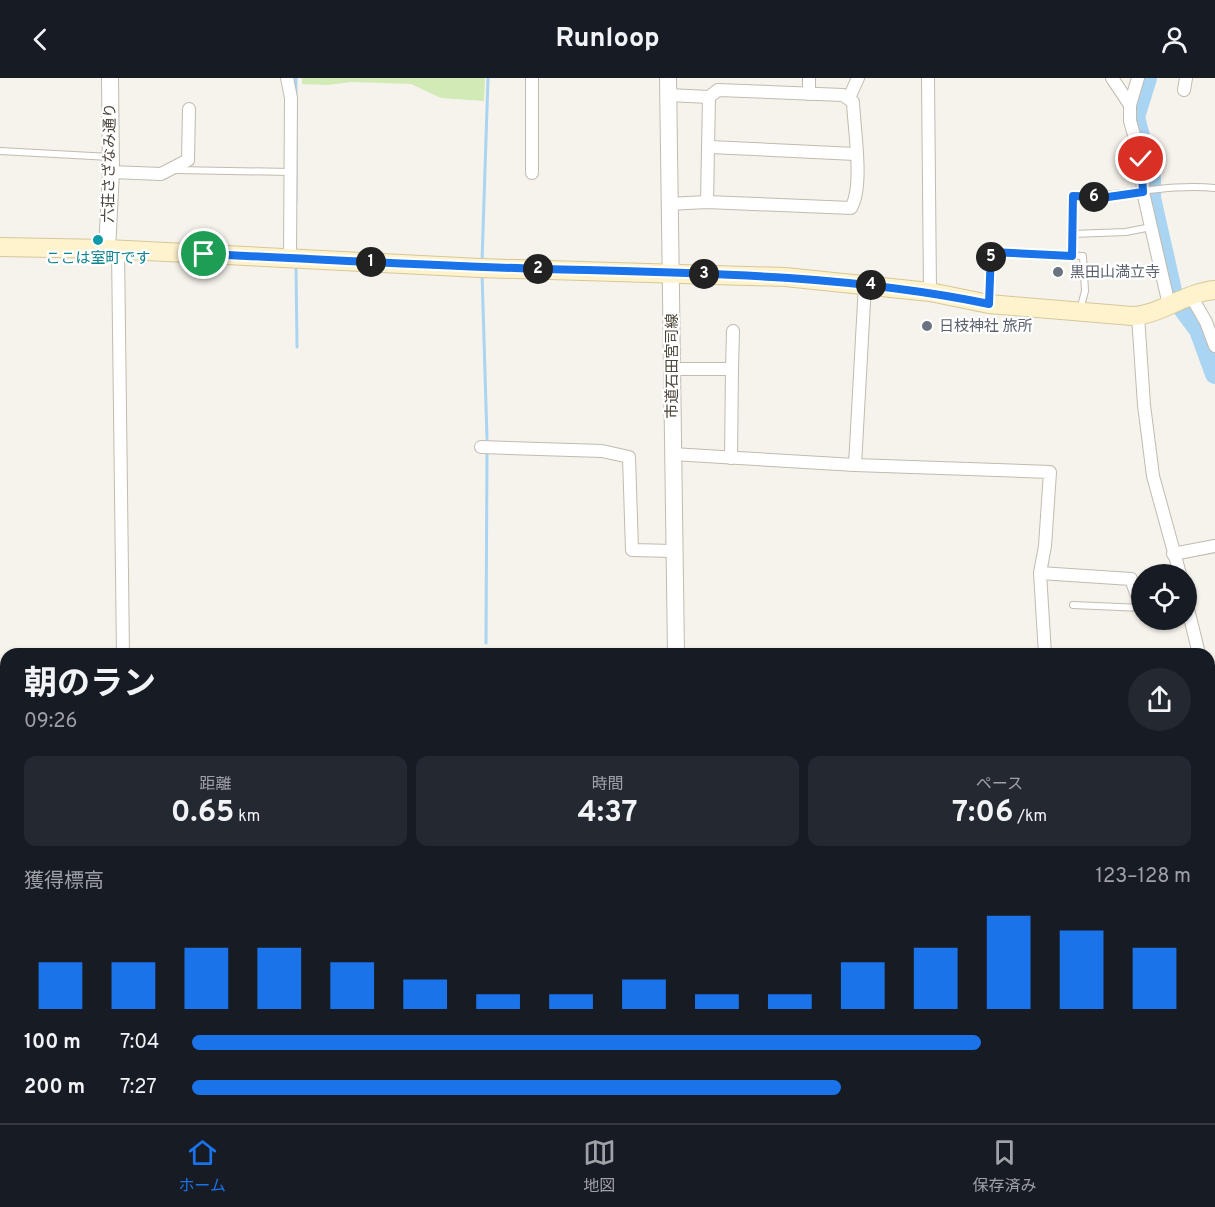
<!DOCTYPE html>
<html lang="ja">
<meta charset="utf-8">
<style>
:root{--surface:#171b24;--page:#242831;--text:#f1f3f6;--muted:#9ea1a6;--line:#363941;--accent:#1a73e8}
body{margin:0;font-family:Overpass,"Noto Sans JP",sans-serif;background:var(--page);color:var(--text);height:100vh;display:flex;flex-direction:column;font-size:22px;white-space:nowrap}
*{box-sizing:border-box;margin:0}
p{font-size:20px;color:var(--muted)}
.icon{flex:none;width:33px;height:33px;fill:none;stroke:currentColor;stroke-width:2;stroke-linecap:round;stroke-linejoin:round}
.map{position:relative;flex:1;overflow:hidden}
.side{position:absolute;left:0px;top:570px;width:1215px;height:476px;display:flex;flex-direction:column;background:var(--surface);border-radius:18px 18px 0 0;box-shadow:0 2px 4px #0004}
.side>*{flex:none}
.fabs{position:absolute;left:1131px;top:486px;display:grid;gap:12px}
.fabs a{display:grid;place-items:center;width:66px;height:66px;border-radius:50%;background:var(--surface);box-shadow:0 2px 4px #0004;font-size:30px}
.pin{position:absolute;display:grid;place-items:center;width:51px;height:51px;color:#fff;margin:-26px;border:3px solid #fff;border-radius:50%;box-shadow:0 2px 6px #0007}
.km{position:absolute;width:30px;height:30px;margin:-15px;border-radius:50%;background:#222;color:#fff;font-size:16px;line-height:30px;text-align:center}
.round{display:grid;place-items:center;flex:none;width:63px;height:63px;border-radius:32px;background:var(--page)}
.head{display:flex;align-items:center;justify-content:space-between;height:102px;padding:0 24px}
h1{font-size:33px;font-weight:700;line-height:45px}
.stats{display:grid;grid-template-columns:repeat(3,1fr);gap:9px;height:102px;padding:6px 24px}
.stats div{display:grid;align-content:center;border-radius:12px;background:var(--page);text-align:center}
.stats b{font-size:30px;font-weight:700}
.stats small{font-size:16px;font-weight:400}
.stats p{font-size:16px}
.chart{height:168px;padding:12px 24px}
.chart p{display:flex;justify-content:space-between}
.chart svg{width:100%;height:108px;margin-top:6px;stroke:var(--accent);stroke-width:6}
ul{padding:0 24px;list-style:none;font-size:20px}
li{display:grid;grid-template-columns:96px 72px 1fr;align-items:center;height:45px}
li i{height:15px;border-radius:8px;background:var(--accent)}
header{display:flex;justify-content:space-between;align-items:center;height:78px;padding:0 24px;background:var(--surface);font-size:27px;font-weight:700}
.tab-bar{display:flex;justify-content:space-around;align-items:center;height:84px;border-top:2px solid var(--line);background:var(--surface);font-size:16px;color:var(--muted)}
.tab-bar a{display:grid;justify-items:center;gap:3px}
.tab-bar .selected{color:var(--accent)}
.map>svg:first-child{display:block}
</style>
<header><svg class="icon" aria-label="back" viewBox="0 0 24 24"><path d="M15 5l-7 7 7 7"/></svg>Runloop<svg class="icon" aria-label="person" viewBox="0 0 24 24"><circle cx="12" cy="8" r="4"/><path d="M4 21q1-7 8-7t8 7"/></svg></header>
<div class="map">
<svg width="1215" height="1045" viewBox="0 0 1215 1045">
<rect width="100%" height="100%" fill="#f6f3ec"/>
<polygon fill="#d2eab5" points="302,0 485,0 484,23 441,20 411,6 351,4 328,7 302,6"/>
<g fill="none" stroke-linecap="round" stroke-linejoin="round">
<g stroke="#a9d4f2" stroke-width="3">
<polyline points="296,0 296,124"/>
<polyline points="482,184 488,0"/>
<polyline points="296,188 297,269"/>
<polyline points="482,195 487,361"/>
<polyline points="486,565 487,376"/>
</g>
<polyline stroke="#a9d4f2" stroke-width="20" points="1147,0 1135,39 1151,100 1151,120 1173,217 1199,252 1215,296"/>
<g stroke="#c2bbae" stroke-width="8">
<g id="service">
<polyline points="0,73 110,79"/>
<polyline points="175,92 291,94"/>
<polyline points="1072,156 1126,154 1151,149"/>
<path d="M1072,178L1073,118C1120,119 1168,105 1215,110"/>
<polyline points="989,225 991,173 1083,178 1085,213 1080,232"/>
<polyline points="1073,527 1142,530"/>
<polyline points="1152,542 1154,545"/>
</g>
</g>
<g stroke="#c2bbae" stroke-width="14">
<g id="minor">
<polyline points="287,0 291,20 290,180"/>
<polyline points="532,0 532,95"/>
<polyline points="809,0 809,16"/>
<polyline points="928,0 930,214"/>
<polyline points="1112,0 1130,27 1130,43 1141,81 1143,114 1169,227"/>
<polyline points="1184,12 1186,0"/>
<path d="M668,17L709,19L718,12L843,17L853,24C854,51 864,108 851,130L707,124L668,126"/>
<polyline points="849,20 858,0"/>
<polyline points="1130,27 1138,0"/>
<polyline points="710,69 855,76"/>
<polyline points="111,94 161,96 188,82 189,31"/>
<polyline points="707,124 709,19"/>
<polyline points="118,171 123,576"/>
<polyline points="1191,218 1206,244 1215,268"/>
<polyline points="1138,238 1144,327 1153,398 1180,496"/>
<polyline points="671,291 732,291 731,380"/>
<polyline points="732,291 733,253"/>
<polyline points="481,369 602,373 629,379 632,472 674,473"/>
<polyline points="672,376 855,387 1050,394 1045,468 1040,495 1045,576"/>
<polyline points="855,387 865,206"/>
<polyline points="1173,476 1215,468"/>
<polyline points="1040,495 1131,501 1136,515 1142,514"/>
<polyline points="1186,523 1199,576"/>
<polyline points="1209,638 1215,685"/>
<polyline points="0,713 6,713"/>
<polyline points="1209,773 1215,772"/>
<polyline points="0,929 6,928"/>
<polyline points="330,1040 330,1045"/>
<polyline points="1094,1040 1094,1045"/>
<polyline points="1163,1040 1163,1045"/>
<polyline points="135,1045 135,1040"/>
<polyline points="230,1045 230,1040"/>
</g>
</g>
<g stroke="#c2bbae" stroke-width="18">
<g id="tertiary">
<polyline points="668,0 676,576"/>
<polyline points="107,171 111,94 110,0"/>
<polyline points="684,1040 684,1045"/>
</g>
</g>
<g stroke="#d6c79b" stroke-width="20">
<path id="secondary" d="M0,169L107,171L480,190L785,199L930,214L989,226L1132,238C1161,237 1186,214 1215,212"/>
</g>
<use href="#service" stroke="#fff" stroke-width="6"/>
<use href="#minor" stroke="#fff" stroke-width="12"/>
<use href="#tertiary" stroke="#fff" stroke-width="16"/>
<use href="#secondary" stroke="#fff3cd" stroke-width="18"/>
</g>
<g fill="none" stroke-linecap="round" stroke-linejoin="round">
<g stroke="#fff" stroke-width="12">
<path id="route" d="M204,176C318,181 431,188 545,191C694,195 843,196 989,226L991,174L1072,178L1073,118L1108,119L1143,114L1141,81"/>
</g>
<use href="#route" stroke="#1a73e8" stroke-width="8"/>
</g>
<circle fill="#0f9aa8" stroke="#fff" stroke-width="2" cx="98" cy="162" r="6"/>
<g fill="#6b7280" stroke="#fff" stroke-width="2">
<circle cx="1058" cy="194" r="6"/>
<circle cx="927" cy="248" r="6"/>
</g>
<g text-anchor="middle" stroke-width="4.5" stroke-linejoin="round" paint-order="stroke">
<g font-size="15" fill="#4b4439" stroke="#fff">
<text transform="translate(109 85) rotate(-89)" y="5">六荘さざなみ通り</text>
<text transform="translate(672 288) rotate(-90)" y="5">市道石田宮司線</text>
</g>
<g font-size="15" fill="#0d838f" stroke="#fff">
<text x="98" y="185">ここは室町です</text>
</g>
<g font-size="15" fill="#5b616d" stroke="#fff" text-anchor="start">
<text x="1070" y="199">黒田山満立寺</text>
<text x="939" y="253">日枝神社 旅所</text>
</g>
</g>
</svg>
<div class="fabs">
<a><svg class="icon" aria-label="locate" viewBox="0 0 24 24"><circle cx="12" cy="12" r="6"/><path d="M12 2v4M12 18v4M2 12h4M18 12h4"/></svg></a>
</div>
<div class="pin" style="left:204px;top:176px;background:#1e9e55"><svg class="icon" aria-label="arrive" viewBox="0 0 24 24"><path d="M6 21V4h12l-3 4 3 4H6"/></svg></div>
<div class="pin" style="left:1141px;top:81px;background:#d93025"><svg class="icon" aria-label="check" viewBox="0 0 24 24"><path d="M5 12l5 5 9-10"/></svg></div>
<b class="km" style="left:371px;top:184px">1</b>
<b class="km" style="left:538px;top:191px">2</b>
<b class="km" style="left:704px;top:196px">3</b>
<b class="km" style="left:871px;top:207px">4</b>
<b class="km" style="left:991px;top:179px">5</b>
<b class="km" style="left:1094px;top:119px">6</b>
<section class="side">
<div class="head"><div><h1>朝のラン</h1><p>09:26</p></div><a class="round"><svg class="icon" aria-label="share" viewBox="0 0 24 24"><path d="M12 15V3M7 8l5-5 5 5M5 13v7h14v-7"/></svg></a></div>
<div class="stats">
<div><p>距離</p><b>0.65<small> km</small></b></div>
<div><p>時間</p><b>4:37</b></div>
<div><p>ペース</p><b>7:06<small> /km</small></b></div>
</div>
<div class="chart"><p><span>獲得標高</span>123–128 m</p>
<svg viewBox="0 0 160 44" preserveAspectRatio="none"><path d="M5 44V25M15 44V25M25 44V19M35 44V19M45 44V25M55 44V32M65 44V38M75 44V38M85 44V32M95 44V38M105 44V38M115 44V25M125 44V19M135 44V6M145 44V12M155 44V19"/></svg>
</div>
<ul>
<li><b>100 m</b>7:04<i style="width:79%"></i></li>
<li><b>200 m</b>7:27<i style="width:65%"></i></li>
</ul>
</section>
</div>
<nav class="tab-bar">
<a class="selected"><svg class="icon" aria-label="home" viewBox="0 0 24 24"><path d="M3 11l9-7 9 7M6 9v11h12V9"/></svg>ホーム</a>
<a><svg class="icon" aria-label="map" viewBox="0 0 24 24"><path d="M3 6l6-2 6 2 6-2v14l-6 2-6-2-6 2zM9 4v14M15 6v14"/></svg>地図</a>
<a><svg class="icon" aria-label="saved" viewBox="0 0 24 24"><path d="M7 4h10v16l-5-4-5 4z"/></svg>保存済み</a>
</nav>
